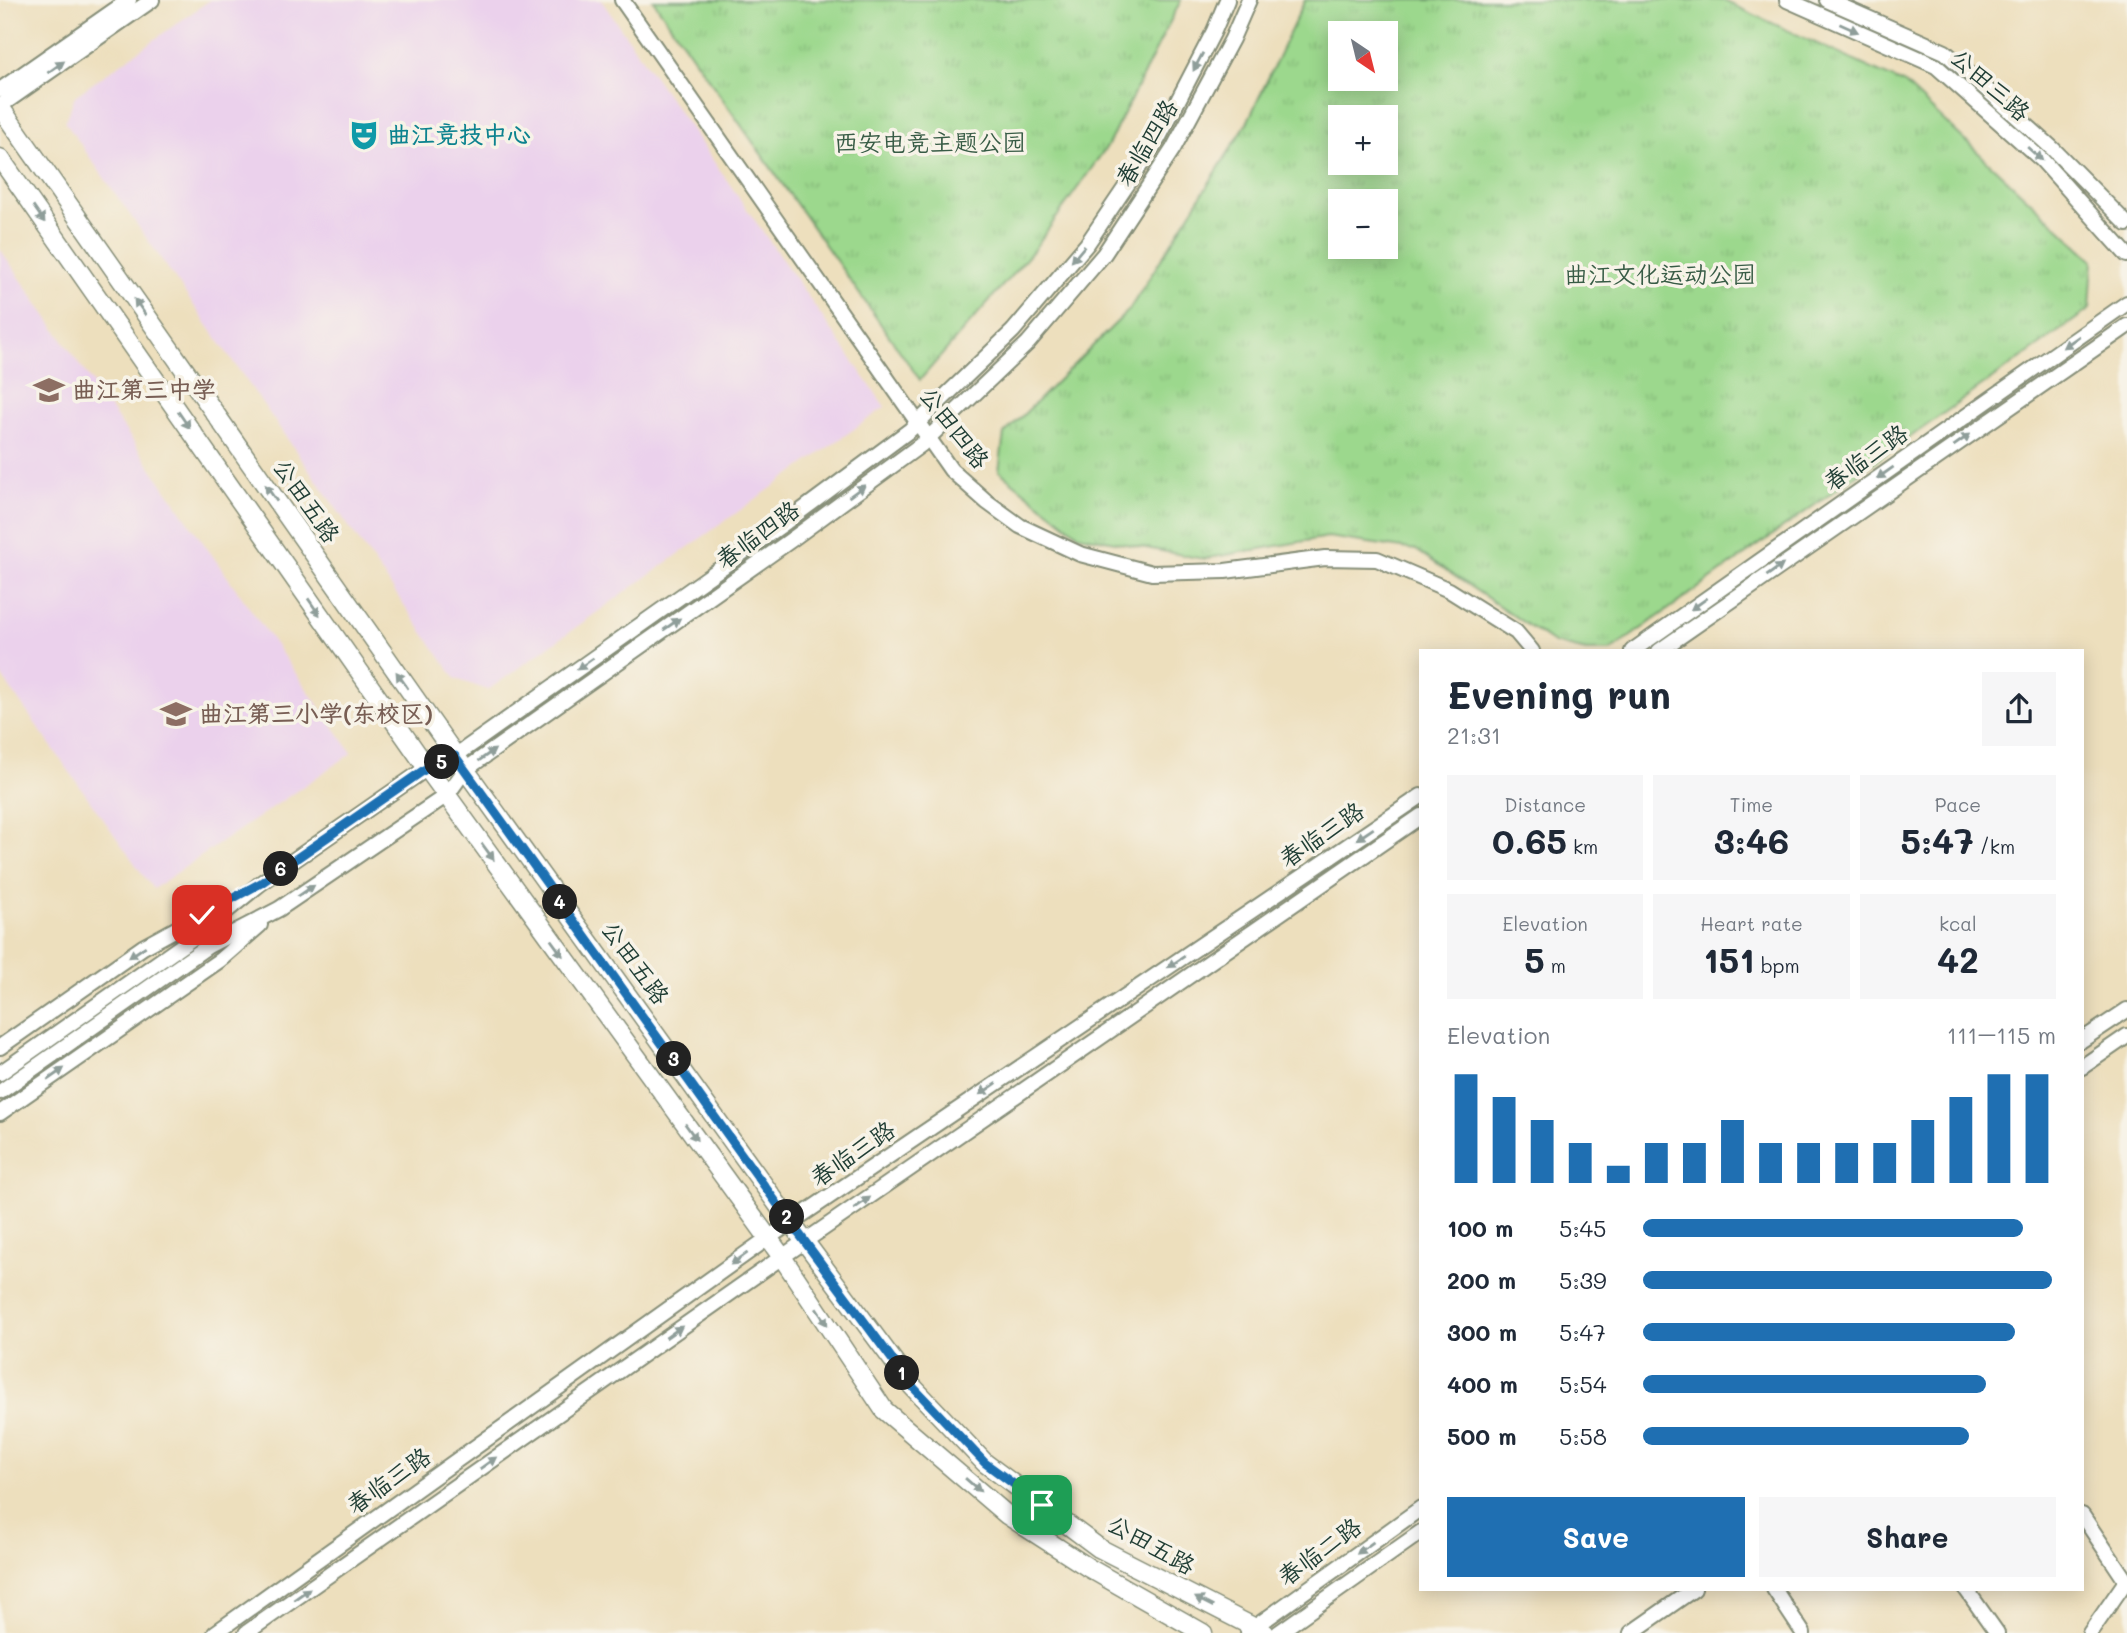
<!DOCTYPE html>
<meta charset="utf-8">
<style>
:root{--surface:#fff;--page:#f6f6f7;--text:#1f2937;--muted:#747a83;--accent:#1f6fb2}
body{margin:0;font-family:Mali,"LXGW WenKai TC",sans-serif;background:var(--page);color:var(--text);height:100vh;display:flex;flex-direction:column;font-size:26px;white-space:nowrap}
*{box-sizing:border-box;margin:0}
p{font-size:23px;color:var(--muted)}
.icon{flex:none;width:38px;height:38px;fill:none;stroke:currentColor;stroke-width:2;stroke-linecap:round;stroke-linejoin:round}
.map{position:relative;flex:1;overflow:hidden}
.details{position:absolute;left:1419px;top:649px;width:665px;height:942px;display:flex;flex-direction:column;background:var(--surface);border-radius:0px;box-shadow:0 4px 18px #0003}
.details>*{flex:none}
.needle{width:46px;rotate:145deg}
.buttons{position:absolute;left:1328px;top:21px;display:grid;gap:14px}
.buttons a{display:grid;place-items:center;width:70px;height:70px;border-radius:0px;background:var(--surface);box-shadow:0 4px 18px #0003;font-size:35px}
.pin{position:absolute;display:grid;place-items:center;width:60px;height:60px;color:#fff;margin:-30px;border-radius:14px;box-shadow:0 4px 10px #0006}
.km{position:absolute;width:35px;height:35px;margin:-18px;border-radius:50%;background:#222;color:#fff;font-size:19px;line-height:35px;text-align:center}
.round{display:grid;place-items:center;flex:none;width:74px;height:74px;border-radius:0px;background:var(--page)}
.summary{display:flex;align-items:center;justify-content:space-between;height:119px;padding:0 28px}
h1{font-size:38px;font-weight:700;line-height:52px}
.stats{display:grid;grid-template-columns:repeat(3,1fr);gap:10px;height:119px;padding:7px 28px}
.stats div{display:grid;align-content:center;border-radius:0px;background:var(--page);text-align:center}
.stats b{font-size:35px;font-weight:700}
.stats small{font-size:19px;font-weight:400}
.stats p{font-size:19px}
.chart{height:196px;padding:14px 28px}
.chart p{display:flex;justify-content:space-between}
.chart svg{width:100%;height:126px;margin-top:7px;stroke:var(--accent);stroke-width:6}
.button{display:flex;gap:14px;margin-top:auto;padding:14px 28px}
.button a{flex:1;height:80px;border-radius:0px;background:var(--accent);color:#fff;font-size:28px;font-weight:700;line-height:80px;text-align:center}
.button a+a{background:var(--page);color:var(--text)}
ul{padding:0 28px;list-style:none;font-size:23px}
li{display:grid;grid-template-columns:112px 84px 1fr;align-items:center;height:52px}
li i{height:18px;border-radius:9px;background:var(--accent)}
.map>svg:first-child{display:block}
</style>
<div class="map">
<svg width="2127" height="1633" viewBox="0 0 2127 1633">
<defs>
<pattern id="grass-tufts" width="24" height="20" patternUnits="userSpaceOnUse" patternTransform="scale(1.75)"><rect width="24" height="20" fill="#9cd88d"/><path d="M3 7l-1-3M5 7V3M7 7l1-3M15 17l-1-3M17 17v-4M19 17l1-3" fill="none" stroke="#86ba7a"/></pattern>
</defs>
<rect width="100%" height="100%" fill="#f7f3e8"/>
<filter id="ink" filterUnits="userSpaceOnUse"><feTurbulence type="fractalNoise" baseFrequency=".0143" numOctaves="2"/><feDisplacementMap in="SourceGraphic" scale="14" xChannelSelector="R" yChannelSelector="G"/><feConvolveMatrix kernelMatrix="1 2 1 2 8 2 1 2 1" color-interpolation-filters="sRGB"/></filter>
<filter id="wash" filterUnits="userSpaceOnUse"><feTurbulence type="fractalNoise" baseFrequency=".00686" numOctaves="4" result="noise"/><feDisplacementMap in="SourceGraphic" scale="28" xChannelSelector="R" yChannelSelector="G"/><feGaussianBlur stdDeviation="1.57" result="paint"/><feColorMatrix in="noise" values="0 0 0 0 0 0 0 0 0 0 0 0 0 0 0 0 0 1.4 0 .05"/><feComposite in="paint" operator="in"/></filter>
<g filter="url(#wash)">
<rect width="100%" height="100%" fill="#eddfbd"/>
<g fill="#ebd1ec">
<polygon points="210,0 601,0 885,407 488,690 456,679 65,122 75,96"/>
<polygon points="0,249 195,531 352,753 153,889 0,674"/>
</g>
<g fill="url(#grass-tufts)" stroke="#5e8a60" stroke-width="2" fill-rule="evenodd">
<polygon points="653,0 1181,0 1108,145 1032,252 920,380"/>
<path d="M1305,0H1722L1905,84L2093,260L2090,309L1610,651H1586L1554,643L1416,550L1328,537L1203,559L1079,535L999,471L1004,434L1129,310L1247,123ZM1340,33H1386V79H1340ZM1340,117H1386V163H1340ZM1340,201H1386V247H1340Z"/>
</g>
</g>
<g filter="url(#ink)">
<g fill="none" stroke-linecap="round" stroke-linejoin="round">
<g stroke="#868e78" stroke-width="18">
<g id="minor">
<polyline points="622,0 951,470 987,502 1020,526 1080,554 1152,573 1225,571 1325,558 1377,559 1449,590 1516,632 1532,651"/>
<polyline points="1787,0 1936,66 2042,160 2127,255"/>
<polyline points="1827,0 1945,52 2053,149 2127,224"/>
<polyline points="0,90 129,0"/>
<polyline points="0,106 152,0"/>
<polyline points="1632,651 2127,303"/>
<polyline points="1659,651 2127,326"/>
<polyline points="2082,1040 2127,1010"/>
<polyline points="0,1047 143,947 229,900"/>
<polyline points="2082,1067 2127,1036"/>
<polyline points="0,1073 197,935 261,883 427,768 455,756 786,522 910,430 1013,331 1087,244 1158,139 1214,31 1227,0"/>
<polyline points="0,1092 208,946 279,909 447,795 465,770 791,540 922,444 1028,343 1104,254 1173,149 1232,39 1249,0"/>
<polyline points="0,1113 220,960 260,925"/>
<polyline points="2082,1515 2126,1581 2090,1633"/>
<polyline points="1774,1589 1803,1633"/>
<polyline points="1966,1589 1997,1633"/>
<polyline points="1248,1632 1421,1508"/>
<polyline points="215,1633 768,1238 1421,796"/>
<polyline points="246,1633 782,1257 1421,816"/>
<polyline points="1278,1633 1421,1532"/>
<polyline points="1631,1633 1694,1589"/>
</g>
</g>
<g stroke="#868e78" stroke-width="21">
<g id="major">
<polyline points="0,107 464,768 791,1223 912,1386 985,1463 1099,1548 1265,1633"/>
<polyline points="0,158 427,768 782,1257 884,1410 1007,1515 1089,1568 1203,1633"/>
</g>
</g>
<use href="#minor" stroke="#fff" stroke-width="14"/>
<use href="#major" stroke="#fff" stroke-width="18"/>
</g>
<defs><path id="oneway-solid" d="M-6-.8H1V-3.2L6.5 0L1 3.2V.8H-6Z" transform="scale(1.75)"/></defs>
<g fill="#8f9e9a">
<use href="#oneway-solid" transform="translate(1849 28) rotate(24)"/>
<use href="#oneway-solid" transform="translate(1198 62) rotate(118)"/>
<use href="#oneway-solid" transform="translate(56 67) rotate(-35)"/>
<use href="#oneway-solid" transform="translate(2035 154) rotate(42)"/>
<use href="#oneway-solid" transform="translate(39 214) rotate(55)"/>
<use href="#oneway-solid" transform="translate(1078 254) rotate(130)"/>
<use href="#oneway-solid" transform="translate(140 307) rotate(-125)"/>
<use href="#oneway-solid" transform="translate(2071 342) rotate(145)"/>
<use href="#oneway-solid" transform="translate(184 420) rotate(55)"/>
<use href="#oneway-solid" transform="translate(1962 440) rotate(-35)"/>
<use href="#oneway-solid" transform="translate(1885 473) rotate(145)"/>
<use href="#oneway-solid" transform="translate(857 491) rotate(-36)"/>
<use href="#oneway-solid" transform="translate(271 493) rotate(-125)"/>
<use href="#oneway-solid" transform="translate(1775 570) rotate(-35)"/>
<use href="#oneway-solid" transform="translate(1699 604) rotate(145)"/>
<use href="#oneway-solid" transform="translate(314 607) rotate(55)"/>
<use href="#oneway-solid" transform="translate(672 624) rotate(-35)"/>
<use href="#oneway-solid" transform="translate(585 664) rotate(145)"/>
<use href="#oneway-solid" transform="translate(402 680) rotate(-125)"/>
<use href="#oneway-solid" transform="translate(487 755) rotate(-35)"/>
<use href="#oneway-solid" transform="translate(1365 834) rotate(146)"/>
<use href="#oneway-solid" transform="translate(488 852) rotate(54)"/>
<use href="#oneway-solid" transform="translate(306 891) rotate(-34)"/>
<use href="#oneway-solid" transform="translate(557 948) rotate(54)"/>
<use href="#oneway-solid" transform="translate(137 952) rotate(146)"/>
<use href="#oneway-solid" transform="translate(1176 962) rotate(146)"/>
<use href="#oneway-solid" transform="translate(56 1074) rotate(-35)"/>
<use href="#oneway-solid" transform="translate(988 1089) rotate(146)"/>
<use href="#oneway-solid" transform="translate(691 1132) rotate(54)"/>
<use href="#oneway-solid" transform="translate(862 1203) rotate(-35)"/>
<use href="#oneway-solid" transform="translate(739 1259) rotate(145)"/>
<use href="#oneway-solid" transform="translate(822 1317) rotate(56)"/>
<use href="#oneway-solid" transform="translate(674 1332) rotate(-35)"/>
<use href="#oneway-solid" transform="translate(488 1463) rotate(-35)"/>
<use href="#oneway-solid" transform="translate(973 1485) rotate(41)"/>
<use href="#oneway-solid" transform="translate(1365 1548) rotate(144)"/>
<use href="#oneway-solid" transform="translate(302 1594) rotate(-35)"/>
<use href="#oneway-solid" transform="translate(1204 1602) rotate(-153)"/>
</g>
</g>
<g fill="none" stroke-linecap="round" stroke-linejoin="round" filter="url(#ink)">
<g stroke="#fff" stroke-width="14">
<polyline id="route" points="202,915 261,883 427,768 455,756 791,1223 912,1386 985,1463 1042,1505"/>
</g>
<use href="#route" stroke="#1f6fb2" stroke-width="9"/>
</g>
<defs>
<g id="theatre-bare" transform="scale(2.415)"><path d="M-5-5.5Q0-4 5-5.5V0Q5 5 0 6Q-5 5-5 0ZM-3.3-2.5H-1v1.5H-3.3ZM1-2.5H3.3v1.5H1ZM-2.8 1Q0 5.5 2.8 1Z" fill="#0f9aa8" stroke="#f7f3e8" stroke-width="2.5" paint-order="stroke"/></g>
<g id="school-bare" transform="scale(2.415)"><path d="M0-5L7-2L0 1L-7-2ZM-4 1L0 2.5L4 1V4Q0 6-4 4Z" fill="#8d6e63" stroke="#f7f3e8" stroke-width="2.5" paint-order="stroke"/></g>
</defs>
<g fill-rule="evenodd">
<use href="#theatre-bare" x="364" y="135"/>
<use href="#school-bare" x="49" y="390"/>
<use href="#school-bare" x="176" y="714"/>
</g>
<g text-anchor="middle" stroke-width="7" stroke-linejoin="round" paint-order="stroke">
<g font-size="24" fill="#1f3d34" stroke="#f7f3e8">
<text transform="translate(1990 85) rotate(41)" y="8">公田三路</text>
<text transform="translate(1147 143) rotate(-59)" y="8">春临四路</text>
<text transform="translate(954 428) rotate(52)" y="8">公田四路</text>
<text transform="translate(1866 458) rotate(-35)" y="8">春临三路</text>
<text transform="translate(306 501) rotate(55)" y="8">公田五路</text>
<text transform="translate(758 535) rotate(-36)" y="8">春临四路</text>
<text transform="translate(1322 835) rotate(-34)" y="8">春临三路</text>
<text transform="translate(635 963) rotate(54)" y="8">公田五路</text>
<text transform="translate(853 1154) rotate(-34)" y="8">春临三路</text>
<text transform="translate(389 1481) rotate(-35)" y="8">春临三路</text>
<text transform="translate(1151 1545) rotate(29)" y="8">公田五路</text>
<text transform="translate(1320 1552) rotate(-36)" y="8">春临二路</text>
</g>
<g font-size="24" font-weight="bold" fill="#0d838f" stroke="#f7f3e8" text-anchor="start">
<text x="387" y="143">曲江竞技中心</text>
</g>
<g font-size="24" fill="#385c46" stroke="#f7f3e8">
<text x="930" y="151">西安电竞主题公园</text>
<text x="1660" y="283">曲江文化运动公园</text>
</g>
<g font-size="24" font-weight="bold" fill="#785e54" stroke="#f7f3e8" text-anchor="start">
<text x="72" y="398">曲江第三中学</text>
<text x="199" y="722">曲江第三小学(东校区)</text>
</g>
</g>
</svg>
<div class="buttons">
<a><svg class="needle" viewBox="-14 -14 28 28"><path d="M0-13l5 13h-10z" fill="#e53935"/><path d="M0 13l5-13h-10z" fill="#747a83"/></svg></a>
<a>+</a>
<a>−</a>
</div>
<div class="pin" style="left:1042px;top:1505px;background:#1e9e55"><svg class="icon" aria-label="arrive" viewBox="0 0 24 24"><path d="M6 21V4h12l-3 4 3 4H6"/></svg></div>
<div class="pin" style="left:202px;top:915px;background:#d93025"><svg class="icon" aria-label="check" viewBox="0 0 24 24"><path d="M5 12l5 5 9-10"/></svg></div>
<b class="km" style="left:902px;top:1373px">1</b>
<b class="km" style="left:787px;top:1217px">2</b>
<b class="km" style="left:674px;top:1059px">3</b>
<b class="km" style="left:560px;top:902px">4</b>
<b class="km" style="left:442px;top:762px">5</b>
<b class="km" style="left:281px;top:869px">6</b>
<section class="details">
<div class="summary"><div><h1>Evening run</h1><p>21:31</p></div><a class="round"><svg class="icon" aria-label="share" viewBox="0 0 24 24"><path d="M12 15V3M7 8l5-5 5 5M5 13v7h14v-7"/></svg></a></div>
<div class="stats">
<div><p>Distance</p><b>0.65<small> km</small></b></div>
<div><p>Time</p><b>3:46</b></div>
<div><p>Pace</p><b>5:47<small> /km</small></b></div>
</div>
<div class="stats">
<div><p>Elevation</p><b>5<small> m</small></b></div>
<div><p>Heart rate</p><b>151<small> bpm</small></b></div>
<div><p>kcal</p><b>42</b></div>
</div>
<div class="chart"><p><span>Elevation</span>111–115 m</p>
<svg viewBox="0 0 160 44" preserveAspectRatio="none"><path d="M5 44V6M15 44V14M25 44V22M35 44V30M45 44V38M55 44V30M65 44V30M75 44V22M85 44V30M95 44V30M105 44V30M115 44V30M125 44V22M135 44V14M145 44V6M155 44V6"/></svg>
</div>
<ul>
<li><b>100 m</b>5:45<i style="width:92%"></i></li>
<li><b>200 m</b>5:39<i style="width:99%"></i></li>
<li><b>300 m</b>5:47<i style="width:90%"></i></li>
<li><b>400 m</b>5:54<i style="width:83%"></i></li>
<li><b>500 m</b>5:58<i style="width:79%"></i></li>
</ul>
<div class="button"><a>Save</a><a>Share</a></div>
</section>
</div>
